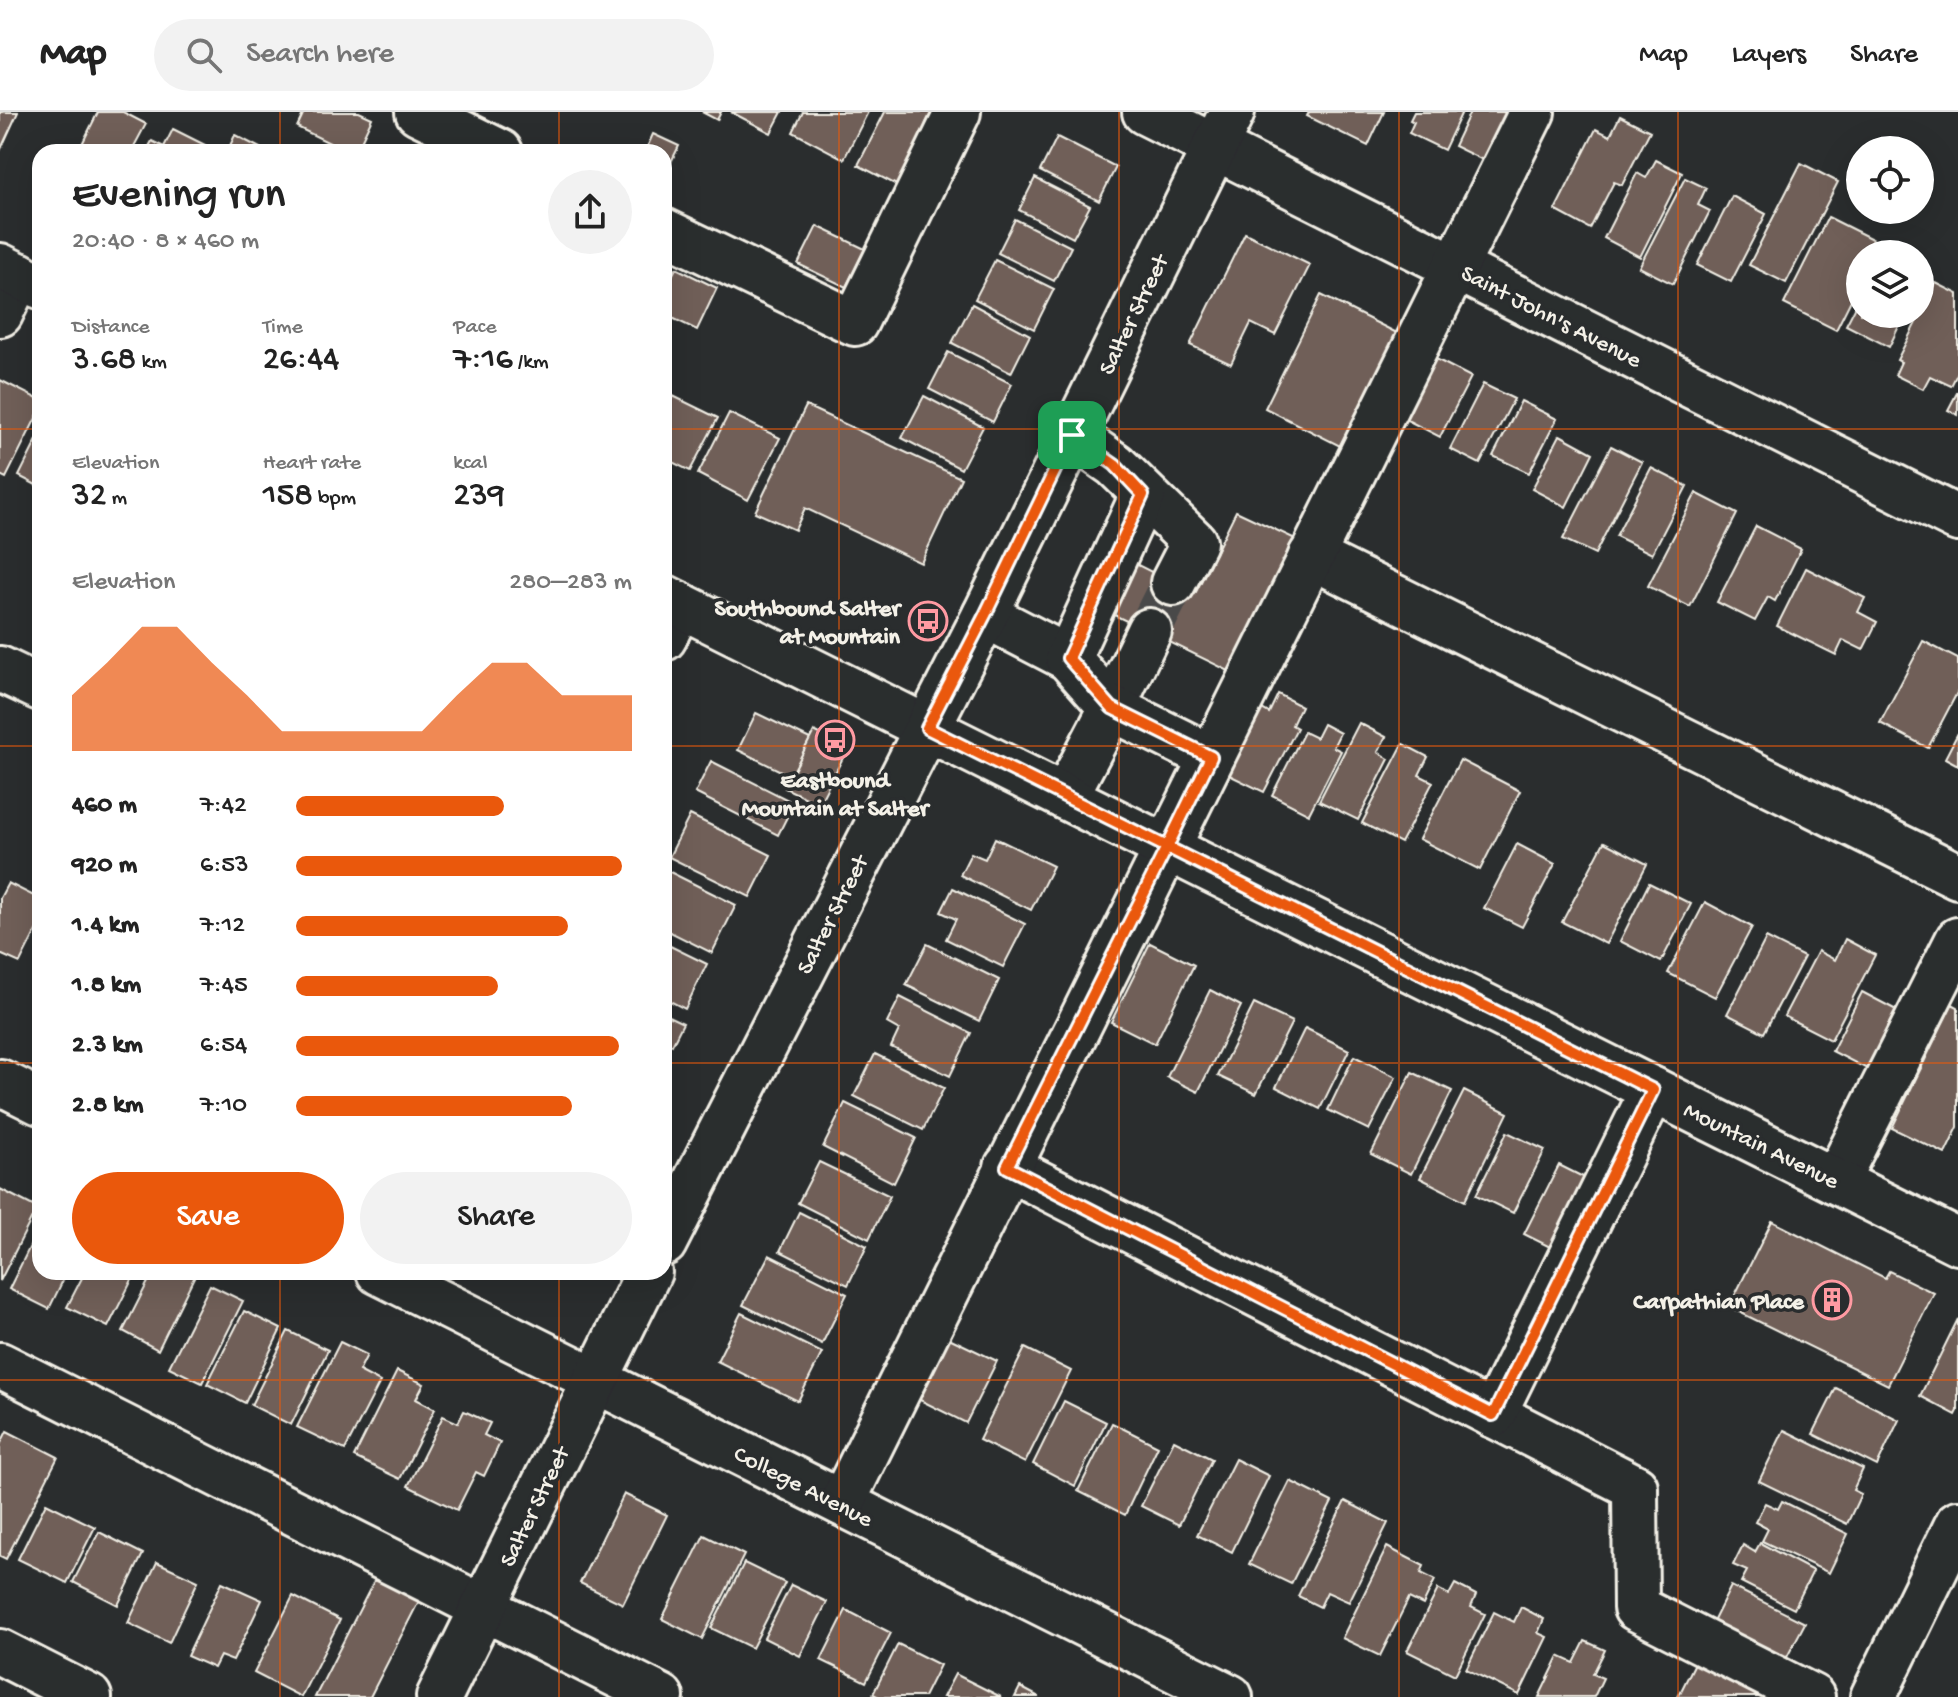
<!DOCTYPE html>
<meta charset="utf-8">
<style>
:root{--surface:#fff;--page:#f2f2f2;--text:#222;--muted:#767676;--line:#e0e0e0;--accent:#ea580c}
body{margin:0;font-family:"Gochi Hand",sans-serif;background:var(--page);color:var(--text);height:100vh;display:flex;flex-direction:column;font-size:30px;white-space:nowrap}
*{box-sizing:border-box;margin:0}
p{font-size:26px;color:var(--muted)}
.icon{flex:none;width:44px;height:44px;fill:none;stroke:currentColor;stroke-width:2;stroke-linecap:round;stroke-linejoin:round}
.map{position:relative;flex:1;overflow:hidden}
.sheet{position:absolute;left:32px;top:32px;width:640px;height:1136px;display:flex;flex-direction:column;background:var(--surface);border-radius:24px;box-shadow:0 8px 32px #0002}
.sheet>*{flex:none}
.buttons{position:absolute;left:1846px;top:24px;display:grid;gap:16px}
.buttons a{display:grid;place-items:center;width:88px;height:88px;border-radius:50%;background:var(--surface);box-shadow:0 8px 32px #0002;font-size:40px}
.pin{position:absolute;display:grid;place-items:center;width:68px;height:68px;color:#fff;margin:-34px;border-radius:16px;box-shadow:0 4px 12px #0006}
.round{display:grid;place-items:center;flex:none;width:84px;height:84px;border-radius:42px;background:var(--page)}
.head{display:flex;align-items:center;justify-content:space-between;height:136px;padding:0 40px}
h1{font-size:44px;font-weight:600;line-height:60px}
.stats{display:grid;grid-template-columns:repeat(3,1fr);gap:12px;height:136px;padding:8px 40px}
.stats div{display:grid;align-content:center}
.stats b{font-size:34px;font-weight:600}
.stats small{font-size:22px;font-weight:400}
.stats p{font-size:22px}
.chart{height:224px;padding:16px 40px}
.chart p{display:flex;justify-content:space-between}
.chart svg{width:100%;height:144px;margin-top:8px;fill:var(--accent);opacity:.7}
.button{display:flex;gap:16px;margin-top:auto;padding:16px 40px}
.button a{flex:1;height:92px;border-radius:48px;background:var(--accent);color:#fff;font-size:32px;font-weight:600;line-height:92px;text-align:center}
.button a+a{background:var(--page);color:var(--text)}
ul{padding:0 40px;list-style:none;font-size:26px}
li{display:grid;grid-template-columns:128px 96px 1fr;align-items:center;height:60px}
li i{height:20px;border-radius:10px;background:var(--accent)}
header{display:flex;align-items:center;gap:48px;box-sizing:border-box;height:112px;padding:0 40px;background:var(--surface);border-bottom:2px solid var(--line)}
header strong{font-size:38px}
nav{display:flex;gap:44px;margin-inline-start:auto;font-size:28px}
.search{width:560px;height:72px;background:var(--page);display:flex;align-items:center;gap:20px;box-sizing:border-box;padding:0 28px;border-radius:44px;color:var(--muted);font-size:30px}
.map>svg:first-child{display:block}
</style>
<header>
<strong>Map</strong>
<div class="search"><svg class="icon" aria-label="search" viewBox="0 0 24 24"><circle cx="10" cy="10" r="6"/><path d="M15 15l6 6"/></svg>Search here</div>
<nav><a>Map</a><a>Layers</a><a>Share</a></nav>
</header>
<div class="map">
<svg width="1958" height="1585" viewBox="0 0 1958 1585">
<rect width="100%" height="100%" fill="#2a2d2e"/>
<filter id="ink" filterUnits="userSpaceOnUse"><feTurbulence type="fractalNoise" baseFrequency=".0125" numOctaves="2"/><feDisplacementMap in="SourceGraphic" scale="16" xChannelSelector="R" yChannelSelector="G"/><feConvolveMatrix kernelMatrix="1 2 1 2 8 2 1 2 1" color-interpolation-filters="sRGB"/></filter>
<g filter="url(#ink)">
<g fill="#705f58" stroke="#f4f1e8" stroke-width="2">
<polygon points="0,0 18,0 0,39"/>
<polygon points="98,0 123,0 146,12 131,40 78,40"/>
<polygon points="304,0 359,0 372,6 356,40 348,40 297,15"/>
<polygon points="702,0 721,0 717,8"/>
<polygon points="731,0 782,0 771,21"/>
<polygon points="803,0 868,0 844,47 793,20"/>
<polygon points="885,0 932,0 926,11 937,17 906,78 858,53"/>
<polygon points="1309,0 1384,0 1368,34 1307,4"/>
<polygon points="1414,0 1462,0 1444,38 1409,21 1414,10 1410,8"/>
<polygon points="1470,0 1521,0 1495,54 1454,34"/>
<polygon points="1620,4 1650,19 1622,73 1614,70 1590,117 1555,98 1596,17 1610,24"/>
<polygon points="173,17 205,33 201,40 146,40 152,29 164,35"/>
<polygon points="653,22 679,34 664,64 664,40 645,40"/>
<polygon points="235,23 260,36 258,40 227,40"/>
<polygon points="1057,25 1116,55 1099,89 1040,59"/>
<polygon points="430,32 446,40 427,40"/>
<polygon points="1656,48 1682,61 1640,145 1604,126 1637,61 1646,66"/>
<polygon points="1801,51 1838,70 1786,171 1749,153"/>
<polygon points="1035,66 1090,94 1073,126 1019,98"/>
<polygon points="1685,66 1706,76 1698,93 1710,99 1673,172 1639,155"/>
<polygon points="1732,84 1766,102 1731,170 1697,153"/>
<polygon points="1828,105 1880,131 1874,142 1860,142 1860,170 1836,218 1784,192"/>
<polygon points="1015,107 1071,135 1054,169 998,141"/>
<polygon points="817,114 865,137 846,175 798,152"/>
<polygon points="1245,121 1310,153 1275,223 1251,211 1231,252 1190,233"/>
<polygon points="995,148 1054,177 1034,217 975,187"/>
<polygon points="676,156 717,176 697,218 664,202 664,180"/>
<polygon points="1936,171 1958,182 1958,260 1951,274 1930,264 1923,277 1895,263 1901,250 1897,248"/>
<polygon points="1321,183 1397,221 1340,334 1265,296"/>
<polygon points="1860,186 1860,202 1905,202 1889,235 1846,213"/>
<polygon points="972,192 1030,223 1011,261 952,231"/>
<polygon points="948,240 1012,272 993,310 929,277"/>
<polygon points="1434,246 1471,265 1440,325 1403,306"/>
<polygon points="0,268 40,288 40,298 6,366 0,363"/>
<polygon points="1483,272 1514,287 1480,352 1450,337"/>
<polygon points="1958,279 1958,303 1948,298"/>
<polygon points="673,284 718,306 690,359 664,346 664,302"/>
<polygon points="924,284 983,315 961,357 902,326"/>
<polygon points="1521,289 1557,307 1529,361 1493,344"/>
<polygon points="806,294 961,366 921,451 805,396 795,418 755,400"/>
<polygon points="729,301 780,326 748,388 698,362"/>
<polygon points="40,322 40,375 19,364"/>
<polygon points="1560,323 1593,341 1566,395 1532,377"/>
<polygon points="1611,334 1642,350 1595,442 1563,427"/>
<polygon points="1651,356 1687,374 1652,442 1616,424"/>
<polygon points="1696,381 1737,402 1690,495 1648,474"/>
<polygon points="1236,399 1306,432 1241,565 1106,499 1130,449 1195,482"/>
<polygon points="1756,414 1801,437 1775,489 1768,485 1755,509 1717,490"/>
<polygon points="1806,456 1865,486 1858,500 1877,510 1863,538 1843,528 1836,543 1777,514"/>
<polygon points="1923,529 1958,547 1958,579 1928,636 1880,611"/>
<polygon points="1278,582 1301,594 1292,613 1297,616 1264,680 1227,662 1260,596 1269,601"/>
<polygon points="756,601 810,627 791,664 738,638"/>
<polygon points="1359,611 1386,625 1378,640 1389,647 1358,708 1319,689"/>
<polygon points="1323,612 1340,621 1333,635 1341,639 1309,702 1272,683 1304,620 1316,626"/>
<polygon points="814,619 848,636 819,692 785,676"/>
<polygon points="1958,621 1958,653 1945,646"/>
<polygon points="1403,632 1428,645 1419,663 1433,670 1401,731 1362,711"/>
<polygon points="1460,648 1520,679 1480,758 1419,727"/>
<polygon points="711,649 794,691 778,723 695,681"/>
<polygon points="690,703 771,743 750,785 669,745"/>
<polygon points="995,726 1053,754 1031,798 960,763 971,741 985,747"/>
<polygon points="1604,730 1647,752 1606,832 1562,810"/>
<polygon points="1517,732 1555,752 1522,815 1484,796"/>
<polygon points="668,759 736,793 712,841 664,817 664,766"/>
<polygon points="8,771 40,787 40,811 20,851 0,842 0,786"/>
<polygon points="1649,771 1691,792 1661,850 1620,829"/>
<polygon points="953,776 1025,812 1003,855 946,827 956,807 941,800"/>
<polygon points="1705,790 1752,815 1715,885 1668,861"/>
<polygon points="1766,826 1804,845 1764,921 1727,902"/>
<polygon points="1845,827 1875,843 1831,928 1784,904 1818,839 1835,848"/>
<polygon points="664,831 707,852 685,897 664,886"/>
<polygon points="1150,831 1194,853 1155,932 1111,910"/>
<polygon points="927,832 999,868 979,909 906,873"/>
<polygon points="1210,878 1241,894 1198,980 1167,965"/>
<polygon points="1862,880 1902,901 1873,960 1832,939"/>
<polygon points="900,885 971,921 950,964 891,935 899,918 887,911"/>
<polygon points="1254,892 1292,910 1256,982 1218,964"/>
<polygon points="1952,892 1958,895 1958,1015 1945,1042 1892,1016"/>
<polygon points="664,902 683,911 672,933 664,929"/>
<polygon points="1305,916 1349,938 1320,997 1276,975"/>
<polygon points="875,942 944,976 923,1018 854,984"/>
<polygon points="1354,944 1396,965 1369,1018 1328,998"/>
<polygon points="1412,960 1452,979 1411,1062 1371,1042"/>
<polygon points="1464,979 1508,1001 1465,1089 1420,1066"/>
<polygon points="845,991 916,1026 894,1071 823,1035"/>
<polygon points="1507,1020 1545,1038 1513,1101 1476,1083"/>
<polygon points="819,1050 890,1084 869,1127 798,1091"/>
<polygon points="1559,1053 1595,1071 1560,1140 1524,1122"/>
<polygon points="0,1077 37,1096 0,1169"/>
<polygon points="799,1100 867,1134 848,1173 780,1139"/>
<polygon points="1772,1109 1885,1166 1889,1159 1934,1181 1888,1273 1729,1195"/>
<polygon points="40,1114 40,1160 67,1160 49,1197 9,1177"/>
<polygon points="769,1143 847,1182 822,1232 743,1193"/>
<polygon points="85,1160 136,1160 108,1215 67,1195"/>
<polygon points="153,1160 196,1161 158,1238 123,1219"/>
<polygon points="210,1173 243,1189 202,1271 169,1255"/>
<polygon points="244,1199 281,1217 245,1291 207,1272"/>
<polygon points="741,1201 822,1241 798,1289 717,1249"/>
<polygon points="1958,1207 1958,1299 1956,1303 1920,1284"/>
<polygon points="288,1219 328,1238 291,1313 251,1293"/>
<polygon points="949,1226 997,1249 966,1311 918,1287"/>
<polygon points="340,1230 367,1243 359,1259 380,1270 345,1338 297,1315"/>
<polygon points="1025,1236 1071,1259 1025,1351 979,1328"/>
<polygon points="397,1259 424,1272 416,1287 435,1297 400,1367 354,1345"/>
<polygon points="1836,1276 1899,1308 1877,1354 1813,1322"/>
<polygon points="1064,1289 1106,1310 1075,1374 1033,1352"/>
<polygon points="464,1299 490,1311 484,1323 500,1331 484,1364 476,1360 457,1398 408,1374 443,1304 458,1311"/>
<polygon points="1112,1311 1158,1334 1125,1403 1078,1379"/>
<polygon points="1784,1318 1863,1357 1853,1378 1861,1382 1847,1412 1759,1369"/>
<polygon points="7,1319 58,1345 6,1447 0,1444 0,1333"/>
<polygon points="1174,1328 1212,1347 1179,1413 1141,1394"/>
<polygon points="1235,1347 1269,1364 1232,1440 1197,1423"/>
<polygon points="1290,1369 1332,1390 1291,1472 1249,1452"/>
<polygon points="624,1382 667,1403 623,1492 580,1471"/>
<polygon points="1345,1389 1388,1411 1349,1490 1327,1480 1320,1495 1298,1484"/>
<polygon points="1782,1389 1848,1422 1829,1461 1762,1429 1768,1417 1755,1410 1765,1391 1778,1397"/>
<polygon points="46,1391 95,1415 67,1471 18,1447"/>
<polygon points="99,1420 143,1442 118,1493 73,1470"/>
<polygon points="704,1423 744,1443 702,1527 662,1507"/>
<polygon points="1760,1431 1813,1459 1794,1497 1741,1470 1747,1459 1733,1453 1743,1433 1755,1440"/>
<polygon points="1387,1435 1424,1454 1421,1461 1435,1468 1423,1493 1409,1486 1380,1544 1342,1526"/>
<polygon points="157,1450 198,1469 169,1531 128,1511"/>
<polygon points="744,1451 785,1471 752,1536 711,1516"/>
<polygon points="376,1465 420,1487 370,1585 315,1585"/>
<polygon points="222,1470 262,1488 233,1549 220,1544 214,1556 187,1544"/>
<polygon points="1455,1472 1476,1483 1471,1495 1485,1502 1455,1563 1407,1539 1438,1477 1449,1483"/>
<polygon points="791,1473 827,1490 800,1544 764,1526"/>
<polygon points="1731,1474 1805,1511 1786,1547 1713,1510"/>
<polygon points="293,1484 340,1508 301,1585 254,1561"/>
<polygon points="1521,1495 1544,1507 1538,1521 1547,1525 1519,1583 1466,1557 1494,1500 1514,1510"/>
<polygon points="846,1498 891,1521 866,1570 821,1548"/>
<polygon points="1585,1529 1605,1538 1593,1562 1603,1566 1594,1585 1539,1585 1559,1544 1574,1551"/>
<polygon points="898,1532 940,1553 924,1585 879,1585 873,1582"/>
<polygon points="1698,1545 1768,1585 1678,1585"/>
<polygon points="955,1562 1001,1585 943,1585"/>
<polygon points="1020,1575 1039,1585 1015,1585"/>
</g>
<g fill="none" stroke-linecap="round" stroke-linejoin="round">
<polyline stroke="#484a4a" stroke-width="44" stroke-dasharray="44 22" stroke-linecap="butt" points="1149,519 1173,471"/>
<g stroke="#f4f1e8" stroke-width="50">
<g id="minor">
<polyline points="418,0 500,40"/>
<polyline points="1145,0 1958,407"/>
<polyline points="664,119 855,211 958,0"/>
<polyline points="0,202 19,163"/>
<polyline points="1072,323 1115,353 1194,430 1173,471"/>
<polyline points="1311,444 1958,764"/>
<polyline points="985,503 1068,546 1112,596 1149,519"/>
<polyline points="664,526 680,493"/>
<polyline points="1068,546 1143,383"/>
<polyline points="0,557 40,576"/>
<polyline points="1065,685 1112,596 1211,645"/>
<polyline points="0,970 40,990"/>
<polyline points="1007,1055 1635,1375 1636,1496 1812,1585"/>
<polyline points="1836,1069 1958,828"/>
<polyline points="379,1160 1230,1585"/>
<polyline points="0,1253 661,1585"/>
<polyline points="1493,1303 1653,978"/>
<polyline points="842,1391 1532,0"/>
<polyline points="0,1540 89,1585"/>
<polyline points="1873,1585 1958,1411"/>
</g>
</g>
<g stroke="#f4f1e8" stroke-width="50">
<g id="major">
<polyline points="0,154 40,174"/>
<polyline points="664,485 1958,1130"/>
<polyline points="664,1131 985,503 1232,0"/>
<polyline points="439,1585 649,1160"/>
</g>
</g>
<use href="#minor" stroke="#2a2d2e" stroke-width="44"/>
<use href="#major" stroke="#2a2d2e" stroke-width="44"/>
</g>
</g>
<g fill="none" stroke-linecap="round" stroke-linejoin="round" filter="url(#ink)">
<g stroke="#fff" stroke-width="16">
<polyline id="route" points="1072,323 985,503 927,616 1167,735 1007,1055 1493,1303 1653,978 1167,735 1211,645 1112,596 1068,546 1143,383 1115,353 1072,323"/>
</g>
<use href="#route" stroke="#ea580c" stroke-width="10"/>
</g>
<path fill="none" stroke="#e8590c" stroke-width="2" stroke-opacity="0.55" d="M280,0V40M559,0V40M839,0V1585M1119,0V1585M1399,0V1585M1678,0V1585M0,317H40M664,317H1958M0,634H40M664,634H1958M0,951H40M664,951H1958M280,1160V1585M559,1160V1585M0,1268H1958"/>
<defs>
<g id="bus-ring" transform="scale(2)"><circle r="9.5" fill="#2a2d2e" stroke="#ff9aa2" stroke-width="1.5"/><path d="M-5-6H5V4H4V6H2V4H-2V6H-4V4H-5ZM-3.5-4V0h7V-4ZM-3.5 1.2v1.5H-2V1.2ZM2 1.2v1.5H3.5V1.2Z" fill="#ff9aa2"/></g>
<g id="building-ring" transform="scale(2)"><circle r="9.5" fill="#2a2d2e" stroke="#ff9aa2" stroke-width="1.5"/><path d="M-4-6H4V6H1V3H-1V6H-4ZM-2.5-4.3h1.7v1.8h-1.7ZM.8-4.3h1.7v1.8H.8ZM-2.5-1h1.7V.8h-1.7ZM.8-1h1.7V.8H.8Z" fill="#ff9aa2"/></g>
</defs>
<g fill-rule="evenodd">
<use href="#bus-ring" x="928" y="509"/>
<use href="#bus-ring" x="835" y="628"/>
<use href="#building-ring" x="1832" y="1188"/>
</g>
<g text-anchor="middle" stroke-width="7" stroke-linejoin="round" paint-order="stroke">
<g font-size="24" fill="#f4f1e8" stroke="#2a2d2e">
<text transform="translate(1132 202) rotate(-64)" y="8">Salter Street</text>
<text transform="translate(1552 203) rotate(27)" y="8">Saint John's Avenue</text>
<text transform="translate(831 802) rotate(-63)" y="8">Salter Street</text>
<text transform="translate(1762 1032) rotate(26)" y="8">Mountain Avenue</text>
<text transform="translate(804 1373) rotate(27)" y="8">College Avenue</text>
<text transform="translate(533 1394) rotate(-64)" y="8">Salter Street</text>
</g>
<g font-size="24" font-weight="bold" fill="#f4f1e8" stroke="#2a2d2e" text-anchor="end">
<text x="900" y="503">Southbound Salter<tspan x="900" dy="28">at Mountain</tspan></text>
<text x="835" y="675" text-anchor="middle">Eastbound<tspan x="835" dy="28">Mountain at Salter</tspan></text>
<text x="1804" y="1196">Carpathian Place</text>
</g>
</g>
</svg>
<div class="buttons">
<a><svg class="icon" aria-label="locate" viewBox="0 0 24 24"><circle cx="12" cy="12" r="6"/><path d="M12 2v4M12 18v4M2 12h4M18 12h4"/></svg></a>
<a><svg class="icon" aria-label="layers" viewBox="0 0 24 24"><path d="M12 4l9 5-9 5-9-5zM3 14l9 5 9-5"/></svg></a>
</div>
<div class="pin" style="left:1072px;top:323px;background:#1e9e55"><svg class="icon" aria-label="arrive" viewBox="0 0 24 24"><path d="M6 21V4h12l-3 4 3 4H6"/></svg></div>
<section class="sheet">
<div class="head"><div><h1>Evening run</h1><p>20:40 · 8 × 460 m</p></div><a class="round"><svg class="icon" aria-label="share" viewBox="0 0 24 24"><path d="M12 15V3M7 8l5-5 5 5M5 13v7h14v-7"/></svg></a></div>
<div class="stats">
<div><p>Distance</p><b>3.68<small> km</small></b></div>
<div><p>Time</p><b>26:44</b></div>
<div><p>Pace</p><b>7:16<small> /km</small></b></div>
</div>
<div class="stats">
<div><p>Elevation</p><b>32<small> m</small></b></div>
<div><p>Heart rate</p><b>158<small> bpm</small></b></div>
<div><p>kcal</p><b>239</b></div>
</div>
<div class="chart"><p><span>Elevation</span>280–283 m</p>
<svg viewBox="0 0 160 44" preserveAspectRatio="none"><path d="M0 44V27L10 17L20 6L30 6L40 17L50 27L60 38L70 38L80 38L90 38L100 38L110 27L120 17L130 17L140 27L150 27L160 27V44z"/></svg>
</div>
<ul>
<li><b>460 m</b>7:42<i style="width:62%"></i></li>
<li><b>920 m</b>6:53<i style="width:97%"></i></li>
<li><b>1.4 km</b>7:12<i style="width:81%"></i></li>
<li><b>1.8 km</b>7:45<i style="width:60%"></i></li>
<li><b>2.3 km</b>6:54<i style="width:96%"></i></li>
<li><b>2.8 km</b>7:10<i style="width:82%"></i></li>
</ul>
<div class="button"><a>Save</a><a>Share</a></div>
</section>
</div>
